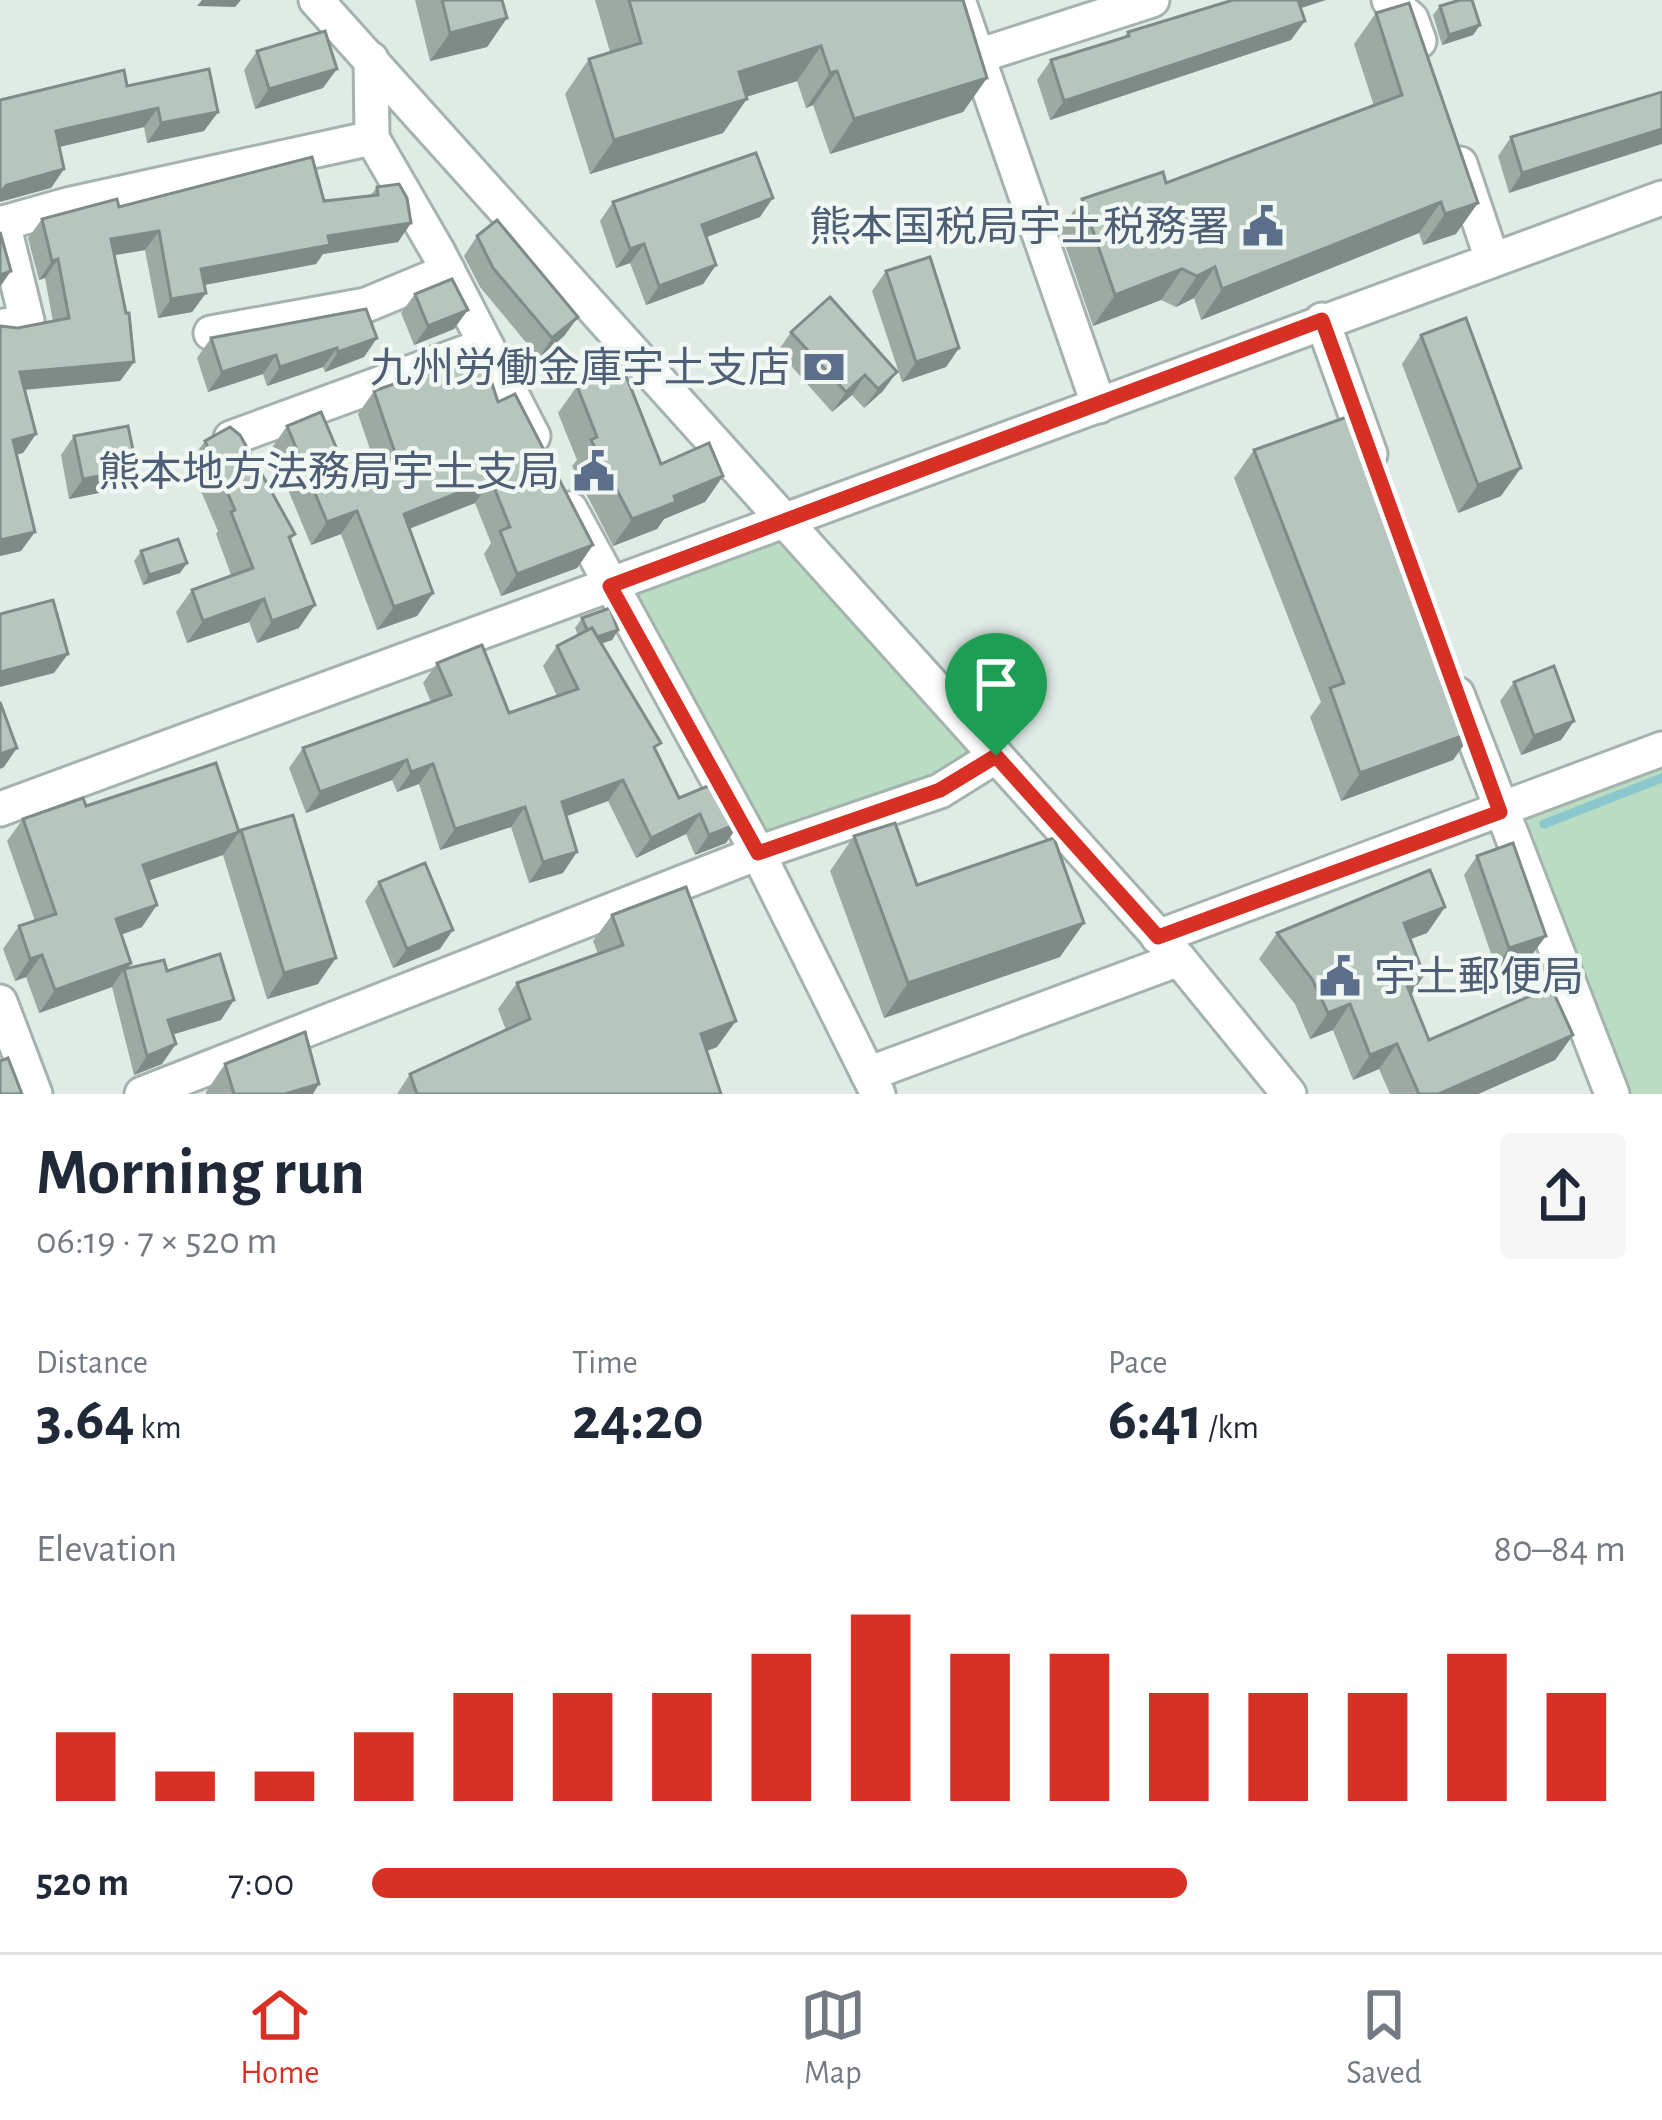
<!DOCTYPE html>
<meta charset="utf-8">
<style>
:root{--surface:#fff;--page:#f6f6f7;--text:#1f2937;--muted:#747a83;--line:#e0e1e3;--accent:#d93025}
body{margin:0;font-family:"Alegreya Sans","Noto Sans JP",sans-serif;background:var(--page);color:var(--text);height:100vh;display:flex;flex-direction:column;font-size:45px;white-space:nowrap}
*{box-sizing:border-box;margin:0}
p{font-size:39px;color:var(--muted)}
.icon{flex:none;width:66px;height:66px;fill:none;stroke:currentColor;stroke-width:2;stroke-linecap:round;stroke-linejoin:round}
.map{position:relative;height:1094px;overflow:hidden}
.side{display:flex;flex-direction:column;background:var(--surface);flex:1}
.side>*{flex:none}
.pin{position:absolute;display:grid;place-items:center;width:102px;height:102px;color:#fff;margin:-123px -51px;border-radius:50% 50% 50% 0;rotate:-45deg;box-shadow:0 0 12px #0007}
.pin .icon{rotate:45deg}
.round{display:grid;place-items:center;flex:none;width:126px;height:126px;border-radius:12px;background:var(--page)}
.head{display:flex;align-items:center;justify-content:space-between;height:204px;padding:0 36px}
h1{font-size:66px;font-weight:700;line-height:90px}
.figures{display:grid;grid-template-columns:repeat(3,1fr);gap:18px;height:204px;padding:12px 36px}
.figures div{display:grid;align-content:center}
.figures b{font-size:60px;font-weight:700}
.figures small{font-size:33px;font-weight:400}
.figures p{font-size:33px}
.chart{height:336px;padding:24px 36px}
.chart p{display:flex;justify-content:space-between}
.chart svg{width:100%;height:216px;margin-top:12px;stroke:var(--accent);stroke-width:6}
ul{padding:0 36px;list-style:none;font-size:39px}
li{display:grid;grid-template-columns:192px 144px 1fr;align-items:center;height:90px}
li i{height:30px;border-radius:15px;background:var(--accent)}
.dock{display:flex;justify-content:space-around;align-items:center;height:168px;border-top:3px solid var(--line);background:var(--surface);font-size:33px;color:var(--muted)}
.dock a{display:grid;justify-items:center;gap:6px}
.dock .on{color:var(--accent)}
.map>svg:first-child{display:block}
</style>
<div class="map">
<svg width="1662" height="1094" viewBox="0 0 1662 1094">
<rect width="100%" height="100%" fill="#e1ebe6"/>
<g fill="#badcc2">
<polygon points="780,520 996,756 758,853 610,586"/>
<polygon points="1662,758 1662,1094 1630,1094 1524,812"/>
</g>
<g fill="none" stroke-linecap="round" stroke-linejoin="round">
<polyline stroke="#8bc8ce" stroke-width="9" points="1544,824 1662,778"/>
<g stroke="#a4b3ad" stroke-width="39">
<g id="minor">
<polyline points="316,0 1179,959 1289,1094"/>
<polyline points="958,0 1099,406"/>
<polyline points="1389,0 1411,19 1419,41"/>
<polyline points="975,57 1152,0"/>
<polyline points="371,59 372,138 438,252 533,436"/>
<polyline points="1460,164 1492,259"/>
<polyline points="0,224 71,204 372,138"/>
<polyline points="1322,320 1370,454"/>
<polyline points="0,327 27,321 3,223"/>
<polyline points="211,333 366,305 448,271"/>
<polyline points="231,438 486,345"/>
<polyline points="570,509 758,853 878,1094"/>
<polyline points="1457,694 1612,1094"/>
<polyline points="0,809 1662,198"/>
<polyline points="1158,937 1662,749"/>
<polyline points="0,1002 35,1094"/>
<polyline points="868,1074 1179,959"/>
<polyline points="142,1094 758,853 940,791 996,756"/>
</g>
</g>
<use href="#minor" stroke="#fff" stroke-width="33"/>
</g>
<g fill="#9daaa4">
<polygon points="415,0 502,0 507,18 487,47 430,61"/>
<polygon points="595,0 963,0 987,78 963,112 830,154 813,105 806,108 797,81 746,97 723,133 590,174 565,94 589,59 610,52"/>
<polygon points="1440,6 1480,25 1473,35 1442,45 1433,15"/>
<polygon points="1300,8 1291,40 1050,120 1037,80 1051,60 1123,38 1128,32"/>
<polygon points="1376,13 1456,234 1423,245 1419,233 1201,320 1194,298 1176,307 1161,300 1093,326 1060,230 1082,199 1166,183 1374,106 1354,44"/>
<polygon points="257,51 323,88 255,109 244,70"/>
<polygon points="127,86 218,112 204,131 147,143 144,127 59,147 64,169 51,188 0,100"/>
<polygon points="1662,92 1509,193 1498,156 1511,137"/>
<polygon points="377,187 411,223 398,242 323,254 316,264 204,285 206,293 192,312 158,318 145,250 114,255 134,362 120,381 25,390 36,434 23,453 16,454 21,551 0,556 0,326 18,328 53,322 45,278 39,280 28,238 42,219 119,207 324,201 370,196"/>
<polygon points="613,202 760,217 706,237 716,265 703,284 646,305 630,263 616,268 600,221"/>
<polygon points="477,236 578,317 564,336 539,358 480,287 464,256"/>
<polygon points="886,271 959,348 946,367 902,382 872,291"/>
<polygon points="415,294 454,329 414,345 401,313"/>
<polygon points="830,297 883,391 864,408 852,395 832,412 778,351 791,332"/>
<polygon points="1421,335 1501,496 1458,513 1402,364"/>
<polygon points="211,338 377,338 364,357 325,372 323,367 267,386 263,374 208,392 197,358"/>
<polygon points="577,386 661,464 723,476 705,502 664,519 657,529 613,546 572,466 577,460 558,413"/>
<polygon points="374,391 498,402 593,545 577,568 501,596 484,554 491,543 475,503 409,529 433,593 417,616 377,630 341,534 311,545 271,449 287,426 348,475 375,464 358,414"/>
<polygon points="74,436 137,469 123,488 69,499 61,455"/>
<polygon points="205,441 295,534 290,541 299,628 257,643 249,622 187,643 176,612 192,590 231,575 216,534 218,531 189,463"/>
<polygon points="1254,450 1435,611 1431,617 1473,732 1453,760 1341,801 1310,717 1321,702 1234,478"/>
<polygon points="141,551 187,563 180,573 143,585 134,561"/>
<polygon points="582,618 618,630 612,640 601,643 679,798 720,781 726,843 695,855 686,834 636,858 608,801 566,816 563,873 529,883 511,827 440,850 419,784 397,792 392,780 306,813 289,768 303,748 431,702 423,683 437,663 509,713 557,696 543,666 557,646 578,635 575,628"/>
<polygon points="1514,682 1574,721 1561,740 1521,755 1500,701"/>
<polygon points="86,806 239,832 241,830 318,984 267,999 223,855 149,880 142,927 121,935 131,963 128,968 167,971 221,1020 173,1034 162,1064 134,1075 112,987 39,1013 26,977 15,981 3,949 19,926 35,921 7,841 23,819"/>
<polygon points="854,836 917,885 1060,957 884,1018 830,871"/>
<polygon points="1477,856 1532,955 1496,968 1464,875"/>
<polygon points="379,882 440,949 393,968 365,901"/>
<polygon points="1445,907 1427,933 1410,939 1424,975 1411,995 1429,1040 1573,1035 1555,1060 1478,1094 1390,1094 1379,1069 1353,1080 1333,1030 1310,1039 1295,1004 1259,959 1277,933"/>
<polygon points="612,915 717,1047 707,1051 721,1094 397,1094 410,1074 506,1030 498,1009 517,983 598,954 593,941"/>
<polygon points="225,1064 313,1094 206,1094 206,1092"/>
</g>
<g fill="#7f8b86">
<polygon points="202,0 241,0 235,7 197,6"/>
<polygon points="1297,0 1326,0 1289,12"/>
<polygon points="507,18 487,47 430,61 450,33"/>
<polygon points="1305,21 1291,40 1050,120 1064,101"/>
<polygon points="1480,25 1473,35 1442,45 1449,35"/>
<polygon points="821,46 797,81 714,107 739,72"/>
<polygon points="337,69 323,88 255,109 269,89"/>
<polygon points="837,71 813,105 806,108 830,73"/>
<polygon points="987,78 963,112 830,154 854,119"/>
<polygon points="747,99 723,133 590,174 614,140"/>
<polygon points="158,108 144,127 42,151 56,131"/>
<polygon points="218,112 204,131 147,143 161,123"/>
<polygon points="1662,129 1662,144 1509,193 1522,173"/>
<polygon points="64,169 51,188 0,202 0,192 7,185"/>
<polygon points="773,198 760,217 688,244 702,225"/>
<polygon points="1441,202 1419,233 1201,320 1222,289"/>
<polygon points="1478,203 1456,234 1423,245 1445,214"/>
<polygon points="411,223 398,242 323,254 316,264 188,288 201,269 328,236"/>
<polygon points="159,231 145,250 98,258 111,239"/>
<polygon points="644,244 630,263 616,268 630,249"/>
<polygon points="58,259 45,278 39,280 52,261"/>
<polygon points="716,265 703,284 646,305 659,286"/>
<polygon points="1215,267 1194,298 1176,307 1197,276"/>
<polygon points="1182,269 1161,300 1093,326 1115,295"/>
<polygon points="11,271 0,287 0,275"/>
<polygon points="206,293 192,312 158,318 171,299"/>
<polygon points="468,310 454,329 414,345 428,326"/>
<polygon points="578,317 564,336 539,358 552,338"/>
<polygon points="377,338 364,357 325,372 338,352"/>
<polygon points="337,348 323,367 267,386 280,367"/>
<polygon points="959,348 946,367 902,382 916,362"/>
<polygon points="276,355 263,374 208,392 222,372"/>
<polygon points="134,362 120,381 7,391 20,372"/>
<polygon points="897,372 883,391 864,408 878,389"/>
<polygon points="865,375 852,395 832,412 846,392"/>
<polygon points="36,434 23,453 0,459 13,440"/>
<polygon points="1521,468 1501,496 1458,513 1478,485"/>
<polygon points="137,469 123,488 69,499 83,479"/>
<polygon points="723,476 705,502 664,519 657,529 613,546 632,519 674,496"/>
<polygon points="491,480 475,503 388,537 404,514"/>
<polygon points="357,511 341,534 311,545 327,522"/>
<polygon points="35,532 21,551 0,556 0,540"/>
<polygon points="593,545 577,568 501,596 517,574"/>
<polygon points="187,563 180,573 143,585 149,575"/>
<polygon points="433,593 417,616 377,630 394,607"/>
<polygon points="264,599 249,622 187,643 203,621"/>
<polygon points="315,605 299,628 257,643 272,621"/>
<polygon points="618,630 612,640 583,650 590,640"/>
<polygon points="68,654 54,673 0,687 0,672"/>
<polygon points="1574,721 1561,740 1521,755 1534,736"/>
<polygon points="1473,732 1453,760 1341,801 1360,773"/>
<polygon points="17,748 4,767 0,769 0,754"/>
<polygon points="407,760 392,780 306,813 320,792"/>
<polygon points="433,764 419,784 397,792 411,772"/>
<polygon points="623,780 608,801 548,823 562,802"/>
<polygon points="525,807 511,827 440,850 455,829"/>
<polygon points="700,814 686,834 636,858 651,838"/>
<polygon points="740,823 726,843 695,855 709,835"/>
<polygon points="239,832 223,855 127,888 143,865"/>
<polygon points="577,852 563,873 529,883 543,862"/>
<polygon points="157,905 142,927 100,942 116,919"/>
<polygon points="1445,907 1427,933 1386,948 1404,923"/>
<polygon points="1084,923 1060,957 884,1018 908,983"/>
<polygon points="453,930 440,949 393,968 407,949"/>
<polygon points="1546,936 1532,955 1496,968 1509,948"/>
<polygon points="42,955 26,977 15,981 30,959"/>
<polygon points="336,958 318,984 267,999 284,973"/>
<polygon points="131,963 125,972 124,969 112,987 39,1013 55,990"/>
<polygon points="1424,975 1407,1001 1406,983"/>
<polygon points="234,1000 221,1020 155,1040 168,1020"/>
<polygon points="1350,1004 1333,1030 1310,1039 1328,1013"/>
<polygon points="736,1021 717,1047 682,1060 701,1034"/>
<polygon points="1573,1035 1555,1060 1478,1094 1438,1094"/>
<polygon points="176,1044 162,1064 134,1075 147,1056"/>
<polygon points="1397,1044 1379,1069 1353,1080 1370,1055"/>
<polygon points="319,1084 313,1094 285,1094"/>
</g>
<g fill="#b6c6bf" stroke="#7f8b86" stroke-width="3">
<polygon points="442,0 502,0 507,18 450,33"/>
<polygon points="629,0 963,0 987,78 854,119 837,71 830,73 821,46 739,72 747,99 614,140 589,59 641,43"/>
<polygon points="1233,0 1298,0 1305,21 1064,101 1051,60 1129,36 1128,32"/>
<polygon points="1460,0 1472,0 1480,25 1449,35 1440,6"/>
<polygon points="1409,3 1478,203 1445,214 1441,202 1222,289 1215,267 1197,276 1182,269 1115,295 1082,199 1163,172 1166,183 1402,95 1376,13"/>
<polygon points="325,31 337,69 269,89 257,51"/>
<polygon points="209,69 218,112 161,123 158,108 56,131 64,169 7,185 0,192 0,100 124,70 127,86"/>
<polygon points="1662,92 1662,129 1522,173 1511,137"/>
<polygon points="756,153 773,198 702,225 716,265 659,286 644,244 630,249 613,202"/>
<polygon points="312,157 324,201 378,195 377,187 399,184 407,198 411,223 328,236 330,245 201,269 206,293 171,299 159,231 111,239 126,313 129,313 134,362 20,372 36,434 13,440 35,532 0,540 0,326 18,328 69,318 58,259 52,261 42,219 117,199 119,207"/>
<polygon points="497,220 578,317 552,338 493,268 477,236"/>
<polygon points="0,232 11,271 0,275"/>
<polygon points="930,257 959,348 916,362 886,271"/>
<polygon points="452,279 468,310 428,326 415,294"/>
<polygon points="830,297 897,372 878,389 865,375 846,392 791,332"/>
<polygon points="366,309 377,338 338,352 337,348 280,367 276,355 222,372 211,338"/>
<polygon points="1466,318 1521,468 1478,485 1421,335"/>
<polygon points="482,353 498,402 515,394 593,545 517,574 500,531 510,527 491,480 404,514 433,593 394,607 357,511 327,522 287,426 321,412 348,475 396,456 374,391"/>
<polygon points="623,368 661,464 709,443 723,476 674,496 676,502 632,519 591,440 597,437 577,386"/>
<polygon points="1361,412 1435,611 1429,613 1473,732 1360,773 1330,688 1344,683 1254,450"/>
<polygon points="128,426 137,469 83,479 74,436"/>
<polygon points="230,427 240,435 295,534 289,537 315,605 272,621 264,599 203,621 192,590 253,568 231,512 235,510 205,441"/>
<polygon points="178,539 187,563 149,575 141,551"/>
<polygon points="53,600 68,654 0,672 0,614"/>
<polygon points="610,608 618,630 597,637 592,628 587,630 582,618"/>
<polygon points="592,628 661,743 654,747 679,798 720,781 740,823 709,835 700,814 651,838 623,780 562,802 577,852 543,862 525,807 455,829 433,764 411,772 407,760 320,792 303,748 451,695 437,663 482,645 509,713 578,689 557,646"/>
<polygon points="1554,666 1574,721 1534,736 1514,682"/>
<polygon points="0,702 17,748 0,754"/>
<polygon points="216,763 239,832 143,865 157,905 116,919 131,963 55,990 42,955 30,959 19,926 56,914 23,819 83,798 86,806"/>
<polygon points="293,815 336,958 284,973 241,830"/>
<polygon points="895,823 917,885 1054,838 1084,923 908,983 854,836"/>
<polygon points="1513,843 1546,936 1509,948 1477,856"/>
<polygon points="425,863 453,930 407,949 379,882"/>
<polygon points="1430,870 1445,907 1404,923 1424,975 1406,983 1429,1040 1551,987 1573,1035 1438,1094 1419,1094 1397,1044 1370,1055 1350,1004 1328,1013 1312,979 1277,933"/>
<polygon points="686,887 736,1021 701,1034 721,1094 417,1094 410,1074 530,1019 517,983 623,945 612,915"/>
<polygon points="220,954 234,1000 168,1020 176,1044 147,1056 124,969 164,960 167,971"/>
<polygon points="305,1032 319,1084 285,1094 234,1094 225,1064"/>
<polygon points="8,1058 22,1094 0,1094 0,1061"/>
</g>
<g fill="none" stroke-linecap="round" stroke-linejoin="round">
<g stroke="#fff" stroke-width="24">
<polygon id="route" points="1322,320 1500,812 1158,937 996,756 940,790 758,853 610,586"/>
</g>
<use href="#route" stroke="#d93025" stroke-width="15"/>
</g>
<defs>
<g id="civic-bare" transform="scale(3.24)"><path d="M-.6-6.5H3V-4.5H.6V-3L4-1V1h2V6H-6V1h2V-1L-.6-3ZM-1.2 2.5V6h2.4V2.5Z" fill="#5c6f8a" stroke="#f1f8f4" stroke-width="2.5" paint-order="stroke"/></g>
<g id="bank-bare" transform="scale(3.24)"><path d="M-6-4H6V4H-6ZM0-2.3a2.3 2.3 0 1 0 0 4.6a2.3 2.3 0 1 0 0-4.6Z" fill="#5c6f8a" stroke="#f1f8f4" stroke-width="2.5" paint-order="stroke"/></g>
</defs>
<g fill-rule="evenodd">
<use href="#civic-bare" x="1263" y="226"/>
<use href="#bank-bare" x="824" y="367"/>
<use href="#civic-bare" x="594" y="471"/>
<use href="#civic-bare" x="1340" y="976"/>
</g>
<g text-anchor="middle" stroke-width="9" stroke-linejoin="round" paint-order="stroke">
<g font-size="42" fill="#4e5e75" stroke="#f1f8f4" text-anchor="end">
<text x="1229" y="241">熊本国税局宇土税務署</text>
<text x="790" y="382">九州労働金庫宇土支店</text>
<text x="560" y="486">熊本地方法務局宇土支局</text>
<text x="1374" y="991" text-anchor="start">宇土郵便局</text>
</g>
</g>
</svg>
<div class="pin" style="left:996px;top:756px;background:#1e9e55"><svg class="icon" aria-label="arrive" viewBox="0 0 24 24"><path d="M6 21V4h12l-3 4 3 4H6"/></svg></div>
</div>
<section class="side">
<div class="head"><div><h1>Morning run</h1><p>06:19 · 7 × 520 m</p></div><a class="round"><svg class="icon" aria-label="share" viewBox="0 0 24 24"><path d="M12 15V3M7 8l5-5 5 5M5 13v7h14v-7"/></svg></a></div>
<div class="figures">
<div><p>Distance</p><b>3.64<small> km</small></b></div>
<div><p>Time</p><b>24:20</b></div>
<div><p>Pace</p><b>6:41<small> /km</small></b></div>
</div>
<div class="chart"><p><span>Elevation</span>80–84 m</p>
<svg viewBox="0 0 160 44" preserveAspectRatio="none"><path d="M5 44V30M15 44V38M25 44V38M35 44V30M45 44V22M55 44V22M65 44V22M75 44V14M85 44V6M95 44V14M105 44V14M115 44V22M125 44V22M135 44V22M145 44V14M155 44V22"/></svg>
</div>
<ul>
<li><b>520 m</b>7:00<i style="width:65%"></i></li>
</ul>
</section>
<nav class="dock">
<a class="on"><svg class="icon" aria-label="home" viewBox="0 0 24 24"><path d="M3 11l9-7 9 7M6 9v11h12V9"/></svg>Home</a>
<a><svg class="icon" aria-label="map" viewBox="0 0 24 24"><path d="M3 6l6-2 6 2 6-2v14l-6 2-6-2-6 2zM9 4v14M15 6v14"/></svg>Map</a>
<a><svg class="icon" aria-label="saved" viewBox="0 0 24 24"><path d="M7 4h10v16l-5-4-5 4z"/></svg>Saved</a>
</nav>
